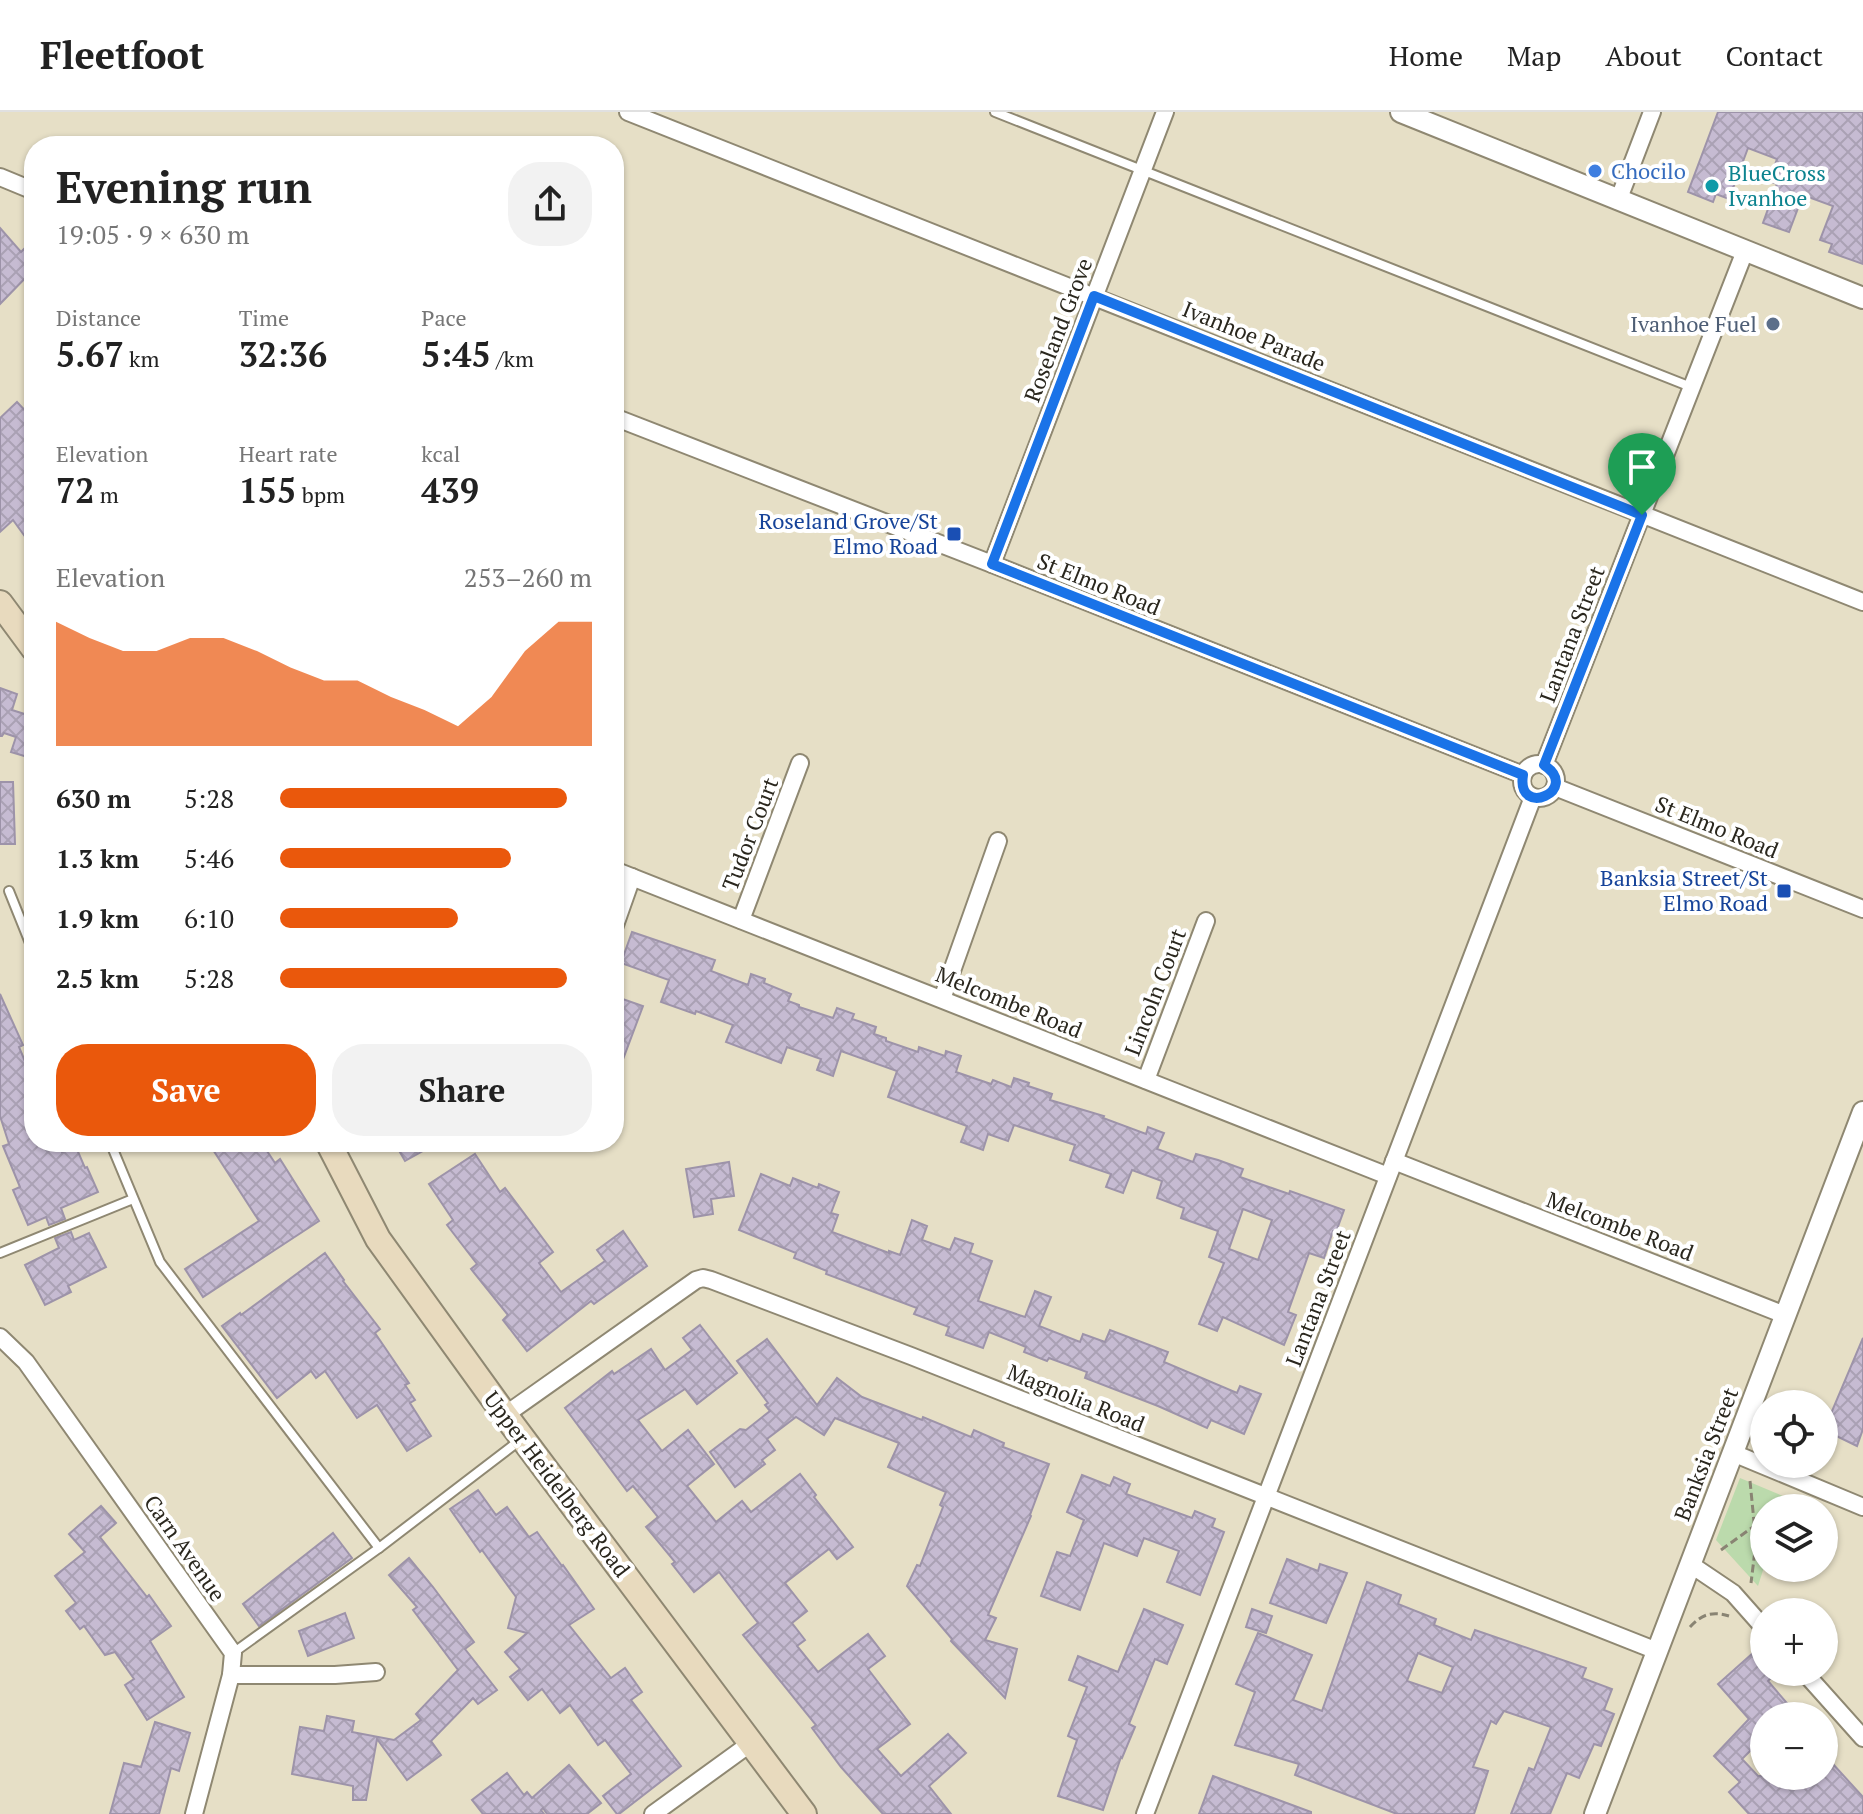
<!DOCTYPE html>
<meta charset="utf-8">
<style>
:root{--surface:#fff;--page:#f2f2f2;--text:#222;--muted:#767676;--line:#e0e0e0;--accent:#ea580c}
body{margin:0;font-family:"PT Serif",serif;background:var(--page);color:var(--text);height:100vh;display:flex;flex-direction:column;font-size:30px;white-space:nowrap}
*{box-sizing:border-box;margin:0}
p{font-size:26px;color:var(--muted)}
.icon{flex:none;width:44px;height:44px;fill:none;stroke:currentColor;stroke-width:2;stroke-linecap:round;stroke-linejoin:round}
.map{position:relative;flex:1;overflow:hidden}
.panel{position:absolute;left:24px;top:24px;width:600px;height:1016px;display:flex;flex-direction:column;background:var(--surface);border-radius:32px;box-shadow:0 2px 6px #0004}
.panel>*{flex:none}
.buttons{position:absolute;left:1750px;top:1278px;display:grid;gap:16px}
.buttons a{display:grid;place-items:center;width:88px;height:88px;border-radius:50%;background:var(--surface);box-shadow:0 2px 6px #0004;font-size:40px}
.pin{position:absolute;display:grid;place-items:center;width:68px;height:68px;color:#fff;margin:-82px -34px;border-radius:50% 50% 50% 0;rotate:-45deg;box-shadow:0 0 8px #0007}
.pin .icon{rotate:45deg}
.round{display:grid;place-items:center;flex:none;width:84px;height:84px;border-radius:32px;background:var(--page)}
.overview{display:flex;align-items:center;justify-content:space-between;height:136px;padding:0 32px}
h1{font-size:44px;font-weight:700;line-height:60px}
.metrics{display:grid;grid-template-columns:repeat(3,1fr);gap:12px;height:136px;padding:8px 32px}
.metrics div{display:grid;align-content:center}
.metrics b{font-size:34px;font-weight:700}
.metrics small{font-size:22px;font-weight:400}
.metrics p{font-size:22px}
.chart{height:224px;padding:16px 32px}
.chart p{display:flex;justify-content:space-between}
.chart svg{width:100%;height:144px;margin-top:8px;fill:var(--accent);opacity:.7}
.button{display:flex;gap:16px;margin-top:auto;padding:16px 32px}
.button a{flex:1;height:92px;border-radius:32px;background:var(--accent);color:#fff;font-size:32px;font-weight:700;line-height:92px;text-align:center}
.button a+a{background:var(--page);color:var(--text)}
ul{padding:0 32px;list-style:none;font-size:26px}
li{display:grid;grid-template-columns:128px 96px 1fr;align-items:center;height:60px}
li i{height:20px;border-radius:10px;background:var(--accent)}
header{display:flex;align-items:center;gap:48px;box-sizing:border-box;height:112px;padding:0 40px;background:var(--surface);border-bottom:2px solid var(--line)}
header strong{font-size:38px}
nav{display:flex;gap:44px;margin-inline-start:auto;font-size:28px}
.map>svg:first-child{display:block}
</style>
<header>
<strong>Fleetfoot</strong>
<nav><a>Home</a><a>Map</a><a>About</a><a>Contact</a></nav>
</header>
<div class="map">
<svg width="1863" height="1702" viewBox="0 0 1863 1702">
<defs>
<pattern id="building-cross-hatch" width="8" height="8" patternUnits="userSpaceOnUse" patternTransform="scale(2)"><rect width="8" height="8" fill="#c6bbd2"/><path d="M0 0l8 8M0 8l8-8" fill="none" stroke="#aaa1b4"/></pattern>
</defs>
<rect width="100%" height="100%" fill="#e6dfc6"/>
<polygon fill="#bbdaac" points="1740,1366 1795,1389 1792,1396 1764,1396 1764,1455 1758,1474 1716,1428"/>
<g fill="url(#building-cross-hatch)" stroke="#9d93a9" stroke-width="2" fill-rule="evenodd">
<polygon points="1718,0 1863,0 1863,152 1829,140 1832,132 1820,128 1833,94 1803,83 1789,120 1763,111 1777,72 1769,69 1777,47 1748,36 1729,87 1716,82 1713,90 1688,80"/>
<polygon points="0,116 21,140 34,127 34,157 0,192"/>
<polygon points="17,290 31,305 25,311 34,321 34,437 13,408 0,420 0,306"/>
<polygon points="0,576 17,582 12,598 34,605 34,647 11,640 16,625 4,621 2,624 0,624"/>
<polygon points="0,670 13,670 15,732 0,732"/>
<path d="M632,820L715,848L711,859L748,873L751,862L765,867L764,871L791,882L788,889L799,893V895L833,906L837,896L854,902L852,907L876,915L874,922L886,926V929L918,940L919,935L945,944L946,939L961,944L956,960L991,972L993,968L1011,975L1014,966L1029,971L1028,974L1052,982L1050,988L1104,1004L1103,1006L1146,1022L1148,1015L1164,1021L1157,1037L1193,1050L1196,1042L1218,1048L1243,1057L1240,1065L1289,1082L1290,1079L1344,1098L1336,1120L1333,1119L1324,1146L1309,1141L1288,1200L1296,1203L1284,1233L1223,1205L1217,1219L1199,1212L1224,1151L1209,1145L1218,1119L1181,1106L1184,1096L1157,1086L1162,1069L1132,1058L1123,1081L1106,1075L1111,1062L1070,1048L1075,1033L1014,1013L1008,1029L988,1022L983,1038L961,1030L967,1014L888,985L897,959L841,939L833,964L817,958L821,947L787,935L781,951L726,930L733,913L696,899L695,902L661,890L669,868L621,851ZM1243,1097L1272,1108L1258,1148L1229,1137Z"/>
<polygon points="0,882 23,933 19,935 34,971 34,1030 58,1030 62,1040 76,1035 85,1056 87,1055 98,1080 61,1096 65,1107 49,1113 46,1105 28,1113 13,1078 20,1075 3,1034 9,1032 0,1004"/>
<polygon points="614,884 643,894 616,966 614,966"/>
<polygon points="208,1030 261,1030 275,1051 280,1047 319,1109 203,1185 185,1157 259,1109"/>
<polygon points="405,1030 439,1030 405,1049 397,1035"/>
<polygon points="475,1042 500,1080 505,1076 553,1140 539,1151 561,1180 605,1149 597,1138 623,1119 647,1154 594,1192 591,1189 527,1239 503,1208 508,1203 471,1157 477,1152 447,1113 453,1108 429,1072"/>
<polygon points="729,1050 734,1084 711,1087 713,1102 694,1105 686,1057"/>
<polygon points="761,1062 790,1074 793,1066 818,1076 819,1072 839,1080 831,1101 838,1103 832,1120 889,1141 889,1139 900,1143 912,1108 927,1114 922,1128 950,1138 955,1126 973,1132 970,1141 992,1149 978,1189 1025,1205 1035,1179 1051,1185 1039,1214 1080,1230 1083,1222 1105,1230 1110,1218 1168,1240 1164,1250 1237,1281 1240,1274 1261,1282 1244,1322 1211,1308 1207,1316 1158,1294 1085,1266 1087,1260 1049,1246 1047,1249 1024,1240 1026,1235 989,1220 983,1236 946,1223 949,1215 914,1202 917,1196 826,1162 827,1159 794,1146 796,1141 739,1118"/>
<polygon points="71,1120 74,1128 89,1121 106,1155 68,1174 71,1180 45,1193 25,1153 59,1136 55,1126"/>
<polygon points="325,1141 344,1168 343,1169 380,1217 375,1221 409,1271 405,1273 415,1288 410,1291 431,1324 407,1339 377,1293 357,1306 325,1259 316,1266 311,1259 277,1286 222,1214 240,1201 241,1203"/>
<polygon points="700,1213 737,1261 697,1292 685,1277 638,1308 662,1339 688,1318 714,1352 687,1374 716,1410 742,1389 751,1400 800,1362 816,1383 814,1385 853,1435 837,1447 829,1437 785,1471 807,1499 792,1511 805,1528 797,1534 818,1560 868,1522 885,1544 868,1557 910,1612 877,1637 901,1664 948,1622 966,1641 929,1674 951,1702 883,1702 841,1655 812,1616 816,1613 743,1523 758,1511 719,1460 694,1480 672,1452 675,1450 646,1415 658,1405 633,1374 627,1379 565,1296 612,1259 614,1262 651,1237 665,1258 692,1238 683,1226"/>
<polygon points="1863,1226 1863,1317 1857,1334 1824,1318"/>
<polygon points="767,1227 817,1293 837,1266 862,1285 922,1308 923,1305 971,1325 974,1318 1004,1331 1003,1335 1049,1352 1030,1403 1031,1404 988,1503 996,1506 985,1528 1017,1537 1005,1586 951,1529 952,1527 907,1474 917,1453 920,1454 943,1395 940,1393 946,1380 888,1355 899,1331 835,1306 824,1323 796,1305 767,1327 775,1338 762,1348 765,1352 735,1375 710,1340 740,1317 746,1318 770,1299 765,1293 768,1291 737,1249"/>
<polygon points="1082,1363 1110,1374 1114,1365 1130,1372 1126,1382 1192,1406 1195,1399 1215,1407 1212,1415 1224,1420 1200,1483 1167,1470 1179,1439 1144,1426 1137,1444 1104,1431 1080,1498 1041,1484 1057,1440 1070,1444 1084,1408 1067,1400"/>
<polygon points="478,1378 496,1403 507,1395 529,1425 537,1420 562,1454 563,1453 594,1497 569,1513 611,1566 625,1556 642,1580 631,1588 681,1654 619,1702 617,1702 603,1684 631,1662 605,1628 598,1633 570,1593 560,1601 542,1577 528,1588 510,1565 520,1557 505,1540 527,1521 508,1516 516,1485 482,1438 480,1440 450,1397"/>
<polygon points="101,1394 116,1411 100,1425 147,1485 149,1483 171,1514 150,1529 184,1585 147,1608 125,1573 134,1567 115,1540 105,1543 84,1514 80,1517 66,1499 76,1491 55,1464 85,1440 69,1422"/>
<polygon points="333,1421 352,1446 259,1514 243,1492"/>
<polygon points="409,1446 433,1475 474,1530 465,1537 497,1578 478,1592 473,1586 431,1629 441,1643 407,1668 377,1627 366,1688 353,1688 353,1674 292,1662 300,1615 324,1619 327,1604 354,1609 352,1620 394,1628 421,1608 416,1602 458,1558 413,1498 417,1495 389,1463"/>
<polygon points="1287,1447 1318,1459 1320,1452 1347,1461 1326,1511 1270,1491"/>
<path d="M1367,1470L1401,1483L1398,1492L1436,1507L1434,1513L1471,1528L1475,1518L1586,1556L1582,1566L1612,1577L1604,1598L1614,1602L1601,1634L1594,1632L1579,1666L1567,1661L1550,1702H1511L1529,1656L1534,1658L1551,1615L1504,1599L1496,1612L1491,1609L1473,1655L1488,1659L1474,1702H1397L1295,1663L1299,1652L1235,1633L1255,1580L1236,1572L1258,1521L1312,1543L1293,1588L1322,1599ZM1418,1541L1453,1555L1442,1581L1407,1569Z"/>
<polygon points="1144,1497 1183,1513 1167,1552 1155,1547 1129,1612 1135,1615 1122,1646 1121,1645 1103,1698 1058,1684 1077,1628 1068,1624 1087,1575 1069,1568 1078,1544 1118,1560"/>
<polygon points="1252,1497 1272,1504 1266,1521 1246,1515"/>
<polygon points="345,1501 354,1526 308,1544 299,1519"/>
<polygon points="1753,1541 1764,1554 1764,1560 1770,1560 1773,1564 1768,1569 1798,1604 1764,1604 1764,1625 1742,1647 1758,1664 1824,1664 1824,1658 1832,1651 1863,1685 1863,1702 1749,1702 1729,1680 1740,1670 1714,1644 1749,1607 1718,1572"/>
<polygon points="155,1610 190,1621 179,1659 171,1656 159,1702 110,1702 124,1651 141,1655"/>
<polygon points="569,1653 601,1691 587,1702 547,1702 543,1696 541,1698 544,1702 483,1702 472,1688 507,1661 524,1683 527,1680 532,1686"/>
<polygon points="1213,1664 1311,1700 1311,1702 1199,1702"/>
</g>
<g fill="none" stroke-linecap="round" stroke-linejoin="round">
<g stroke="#8f8872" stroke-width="12">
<g id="service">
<polyline points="995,0 1691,275"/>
<polyline points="9,779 34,841"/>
<polyline points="110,1030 160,1150 379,1436"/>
<polyline points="0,1141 133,1087"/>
<polyline points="233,1541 379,1436 519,1329"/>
</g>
</g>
<g stroke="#8f8872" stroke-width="20">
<g id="minor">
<polyline points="628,0 1863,490"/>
<polyline points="0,65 34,79"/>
<polyline points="1618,89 1652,0"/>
<polyline points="614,305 992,452 1523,663"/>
<polyline points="992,452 1165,0"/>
<circle cx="1539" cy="669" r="17"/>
<polyline points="1544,653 1745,139"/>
<polyline points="1555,675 1863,797"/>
<polyline points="614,758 1388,1064"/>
<polyline points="741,808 800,651"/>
<polyline points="614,816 632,765"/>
<polyline points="942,887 998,729"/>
<polyline points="1146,968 1206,809"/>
<polyline points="1394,1049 1785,1203"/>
<polyline points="0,1225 26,1250 233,1541 231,1563 194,1702"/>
<polyline points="505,1303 696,1168 703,1166 711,1168 911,1244 1657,1539"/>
<polyline points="1733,1341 1863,1395"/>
<polyline points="1690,1452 1733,1481 1764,1516"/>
<polyline points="1804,1560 1863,1626"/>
<polyline points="231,1563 335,1563 376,1560"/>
<polyline points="653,1702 751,1631"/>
<polyline points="1145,1702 1533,685"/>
</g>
</g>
<g stroke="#8f8872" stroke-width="24">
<g id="tertiary">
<polyline points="1401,0 1863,186"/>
<polyline points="1595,1702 1863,1000"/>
</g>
</g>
<g stroke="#8f8872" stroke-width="28">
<g id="secondary">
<polyline points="0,491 34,537"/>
<polyline points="328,1030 378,1127 505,1303 804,1702"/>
</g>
</g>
<g stroke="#898473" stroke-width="3" stroke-dasharray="8 4" stroke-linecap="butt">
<polyline points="1750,1369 1756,1430 1751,1471"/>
<polyline points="1780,1396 1793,1386"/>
<polyline points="1721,1438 1764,1407"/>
<path d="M1690,1515C1702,1502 1712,1499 1729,1504"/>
</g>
<use href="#service" stroke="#fff" stroke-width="8"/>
<use href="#minor" stroke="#fff" stroke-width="16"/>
<use href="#tertiary" stroke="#fff" stroke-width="20"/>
<use href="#secondary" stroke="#e8dabe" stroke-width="24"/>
</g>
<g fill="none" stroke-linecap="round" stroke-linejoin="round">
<g stroke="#fff" stroke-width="16">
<path id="route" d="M1094,184L1642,403L1544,653C1582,678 1516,707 1523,663L992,452Z"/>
</g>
<use href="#route" stroke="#1a73e8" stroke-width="10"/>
</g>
<circle fill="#3f7fe0" stroke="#fff" stroke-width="3" cx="1595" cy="59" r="8"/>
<circle fill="#0f9aa8" stroke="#fff" stroke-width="3" cx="1712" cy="74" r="8"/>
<circle fill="#5c6f8a" stroke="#fff" stroke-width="3" cx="1773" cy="212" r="8"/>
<g fill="#1a4fb4" stroke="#fff" stroke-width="3">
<rect x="946" y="414" width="16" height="16" rx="4"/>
<rect x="1776" y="771" width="16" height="16" rx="4"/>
</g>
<g text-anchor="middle" stroke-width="8" stroke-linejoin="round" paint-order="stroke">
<g font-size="22" fill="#366cbe" stroke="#fff" text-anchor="start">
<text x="1611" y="67">Chocilo</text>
</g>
<g font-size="22" fill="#0d838f" stroke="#fff" text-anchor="start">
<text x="1728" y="69">BlueCross<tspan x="1728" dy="25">Ivanhoe</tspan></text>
</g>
<g font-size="22" fill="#4e5e75" stroke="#fff" text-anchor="end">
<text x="1757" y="220">Ivanhoe Fuel</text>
</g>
<g font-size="22" fill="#2a271e" stroke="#fff">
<text transform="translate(1058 218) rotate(-69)" y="8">Roseland Grove</text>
<text transform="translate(1254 224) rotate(22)" y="8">Ivanhoe Parade</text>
<text transform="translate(1099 472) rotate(22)" y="8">St Elmo Road</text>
<text transform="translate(1572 522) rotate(-69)" y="8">Lantana Street</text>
<text transform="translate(1717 715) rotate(22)" y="8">St Elmo Road</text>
<text transform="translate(750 722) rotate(-69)" y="8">Tudor Court</text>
<text transform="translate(1155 880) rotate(-69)" y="8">Lincoln Court</text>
<text transform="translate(1009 890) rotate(22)" y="8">Melcombe Road</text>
<text transform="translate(1620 1114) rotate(21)" y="8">Melcombe Road</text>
<text transform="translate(1318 1186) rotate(-69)" y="8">Lantana Street</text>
<text transform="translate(1076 1286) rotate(22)" y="8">Magnolia Road</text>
<text transform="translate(1706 1342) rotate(-69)" y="8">Banksia Street</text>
<text transform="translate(557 1372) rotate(53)" y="8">Upper Heidelberg Road</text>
<text transform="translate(185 1436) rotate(55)" y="8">Carn Avenue</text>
</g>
<g font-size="22" fill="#164399" stroke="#fff" text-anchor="end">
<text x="938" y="417">Roseland Grove/St<tspan x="938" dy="25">Elmo Road</tspan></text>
<text x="1768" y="774">Banksia Street/St<tspan x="1768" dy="25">Elmo Road</tspan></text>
</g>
</g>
</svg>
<div class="buttons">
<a><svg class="icon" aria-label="locate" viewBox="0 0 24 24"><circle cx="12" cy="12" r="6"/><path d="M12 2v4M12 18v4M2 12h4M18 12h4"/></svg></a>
<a><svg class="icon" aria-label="layers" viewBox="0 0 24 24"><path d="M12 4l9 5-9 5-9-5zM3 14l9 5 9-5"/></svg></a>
<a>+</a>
<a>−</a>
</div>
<div class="pin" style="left:1642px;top:403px;background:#1e9e55"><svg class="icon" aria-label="arrive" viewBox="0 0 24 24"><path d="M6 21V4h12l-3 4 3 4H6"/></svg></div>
<section class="panel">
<div class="overview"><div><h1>Evening run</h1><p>19:05 · 9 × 630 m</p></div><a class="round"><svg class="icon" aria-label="share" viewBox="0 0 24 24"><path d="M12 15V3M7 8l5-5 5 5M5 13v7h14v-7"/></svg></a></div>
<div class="metrics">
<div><p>Distance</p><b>5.67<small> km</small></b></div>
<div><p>Time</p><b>32:36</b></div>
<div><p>Pace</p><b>5:45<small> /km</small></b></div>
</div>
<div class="metrics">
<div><p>Elevation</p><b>72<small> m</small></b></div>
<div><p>Heart rate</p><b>155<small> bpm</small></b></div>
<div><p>kcal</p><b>439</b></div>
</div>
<div class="chart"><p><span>Elevation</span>253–260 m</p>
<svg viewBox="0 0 160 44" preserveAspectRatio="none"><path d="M0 44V6L10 11L20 15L30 15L40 11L50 11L60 15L70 20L80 24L90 24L100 29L110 33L120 38L130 29L140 15L150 6L160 6V44z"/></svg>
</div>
<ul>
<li><b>630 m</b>5:28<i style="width:92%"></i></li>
<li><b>1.3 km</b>5:46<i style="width:74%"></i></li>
<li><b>1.9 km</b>6:10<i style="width:57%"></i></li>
<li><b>2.5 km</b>5:28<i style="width:92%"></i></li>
</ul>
<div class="button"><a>Save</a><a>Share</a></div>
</section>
</div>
